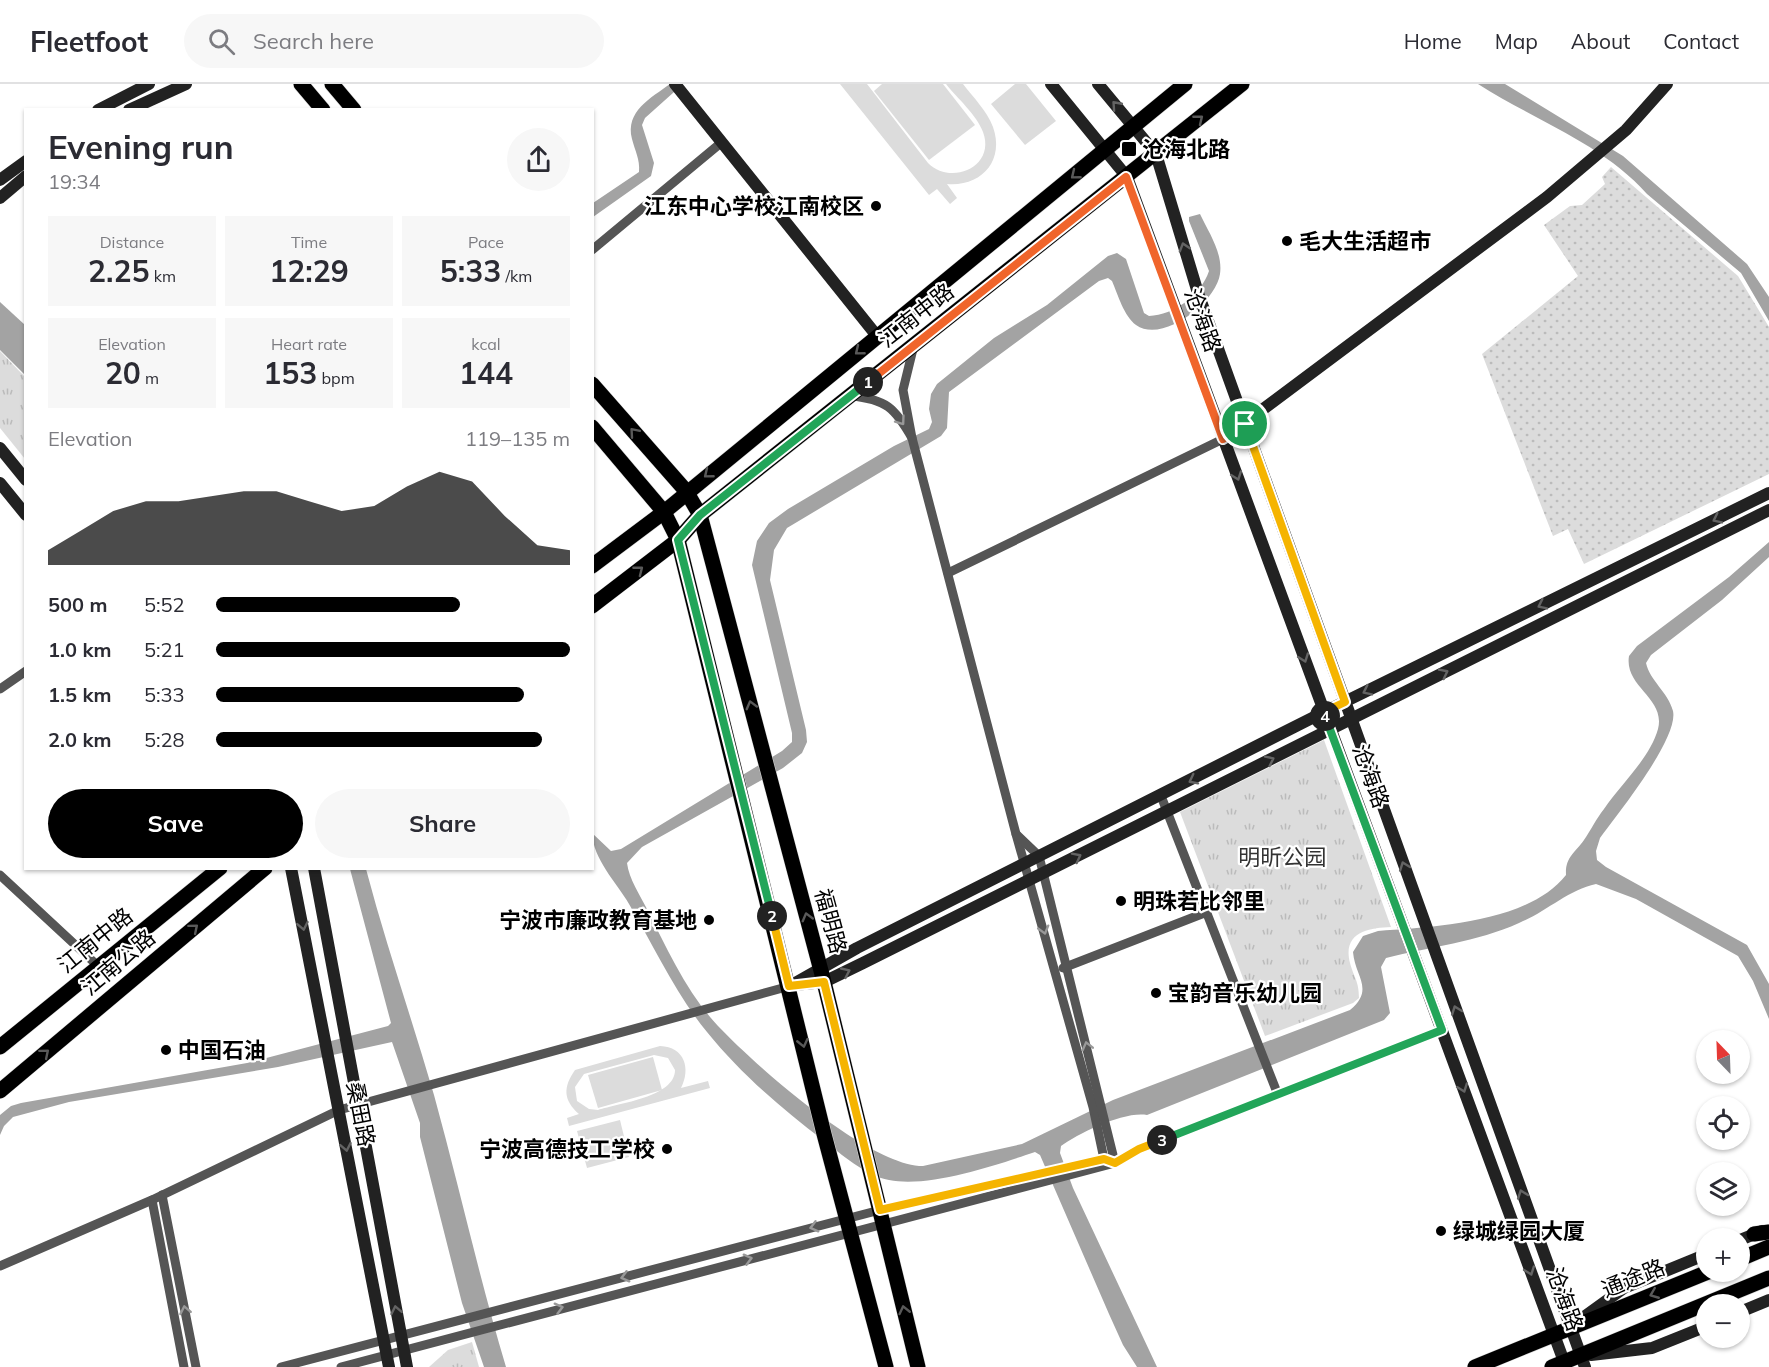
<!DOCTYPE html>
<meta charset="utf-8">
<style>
:root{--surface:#fff;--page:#f7f7f7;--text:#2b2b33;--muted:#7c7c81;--line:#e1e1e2;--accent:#000}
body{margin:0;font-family:Mulish,"Noto Sans SC",sans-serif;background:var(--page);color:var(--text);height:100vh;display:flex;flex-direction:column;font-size:22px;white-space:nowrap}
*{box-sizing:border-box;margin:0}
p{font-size:20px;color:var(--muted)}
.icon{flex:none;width:33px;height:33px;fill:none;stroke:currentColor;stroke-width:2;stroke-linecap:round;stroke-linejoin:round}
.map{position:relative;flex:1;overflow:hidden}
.side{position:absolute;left:24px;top:24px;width:570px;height:762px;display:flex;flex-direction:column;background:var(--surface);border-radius:0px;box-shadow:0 2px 4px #0004}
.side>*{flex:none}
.needle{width:39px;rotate:337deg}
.controls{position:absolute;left:1696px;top:946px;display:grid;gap:12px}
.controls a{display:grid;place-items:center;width:54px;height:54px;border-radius:50%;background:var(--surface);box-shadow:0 2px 4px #0004;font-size:30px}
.pin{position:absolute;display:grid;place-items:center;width:51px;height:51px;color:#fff;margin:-26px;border:3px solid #fff;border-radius:50%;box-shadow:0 2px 6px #0007}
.km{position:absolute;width:30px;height:30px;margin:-15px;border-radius:50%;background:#222;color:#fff;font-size:16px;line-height:30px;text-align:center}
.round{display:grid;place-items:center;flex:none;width:63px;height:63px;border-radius:32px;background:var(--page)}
.overview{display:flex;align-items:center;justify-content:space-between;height:102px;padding:0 24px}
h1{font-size:33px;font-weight:700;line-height:45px}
.metrics{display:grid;grid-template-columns:repeat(3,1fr);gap:9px;height:102px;padding:6px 24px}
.metrics div{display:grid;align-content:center;border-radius:0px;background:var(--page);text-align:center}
.metrics b{font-size:30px;font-weight:700}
.metrics small{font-size:16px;font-weight:400}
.metrics p{font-size:16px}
.chart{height:168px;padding:12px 24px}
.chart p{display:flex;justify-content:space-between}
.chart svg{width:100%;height:108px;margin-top:6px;fill:var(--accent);opacity:.7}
.primary-button{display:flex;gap:12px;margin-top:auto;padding:12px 24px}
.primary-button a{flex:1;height:69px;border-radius:36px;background:var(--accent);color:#fff;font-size:24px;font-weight:700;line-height:69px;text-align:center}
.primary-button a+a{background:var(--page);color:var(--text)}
ul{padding:0 24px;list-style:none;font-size:20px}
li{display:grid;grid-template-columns:96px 72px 1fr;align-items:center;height:45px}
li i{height:15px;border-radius:8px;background:var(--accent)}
header{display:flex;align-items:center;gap:36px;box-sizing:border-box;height:84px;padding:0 30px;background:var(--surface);border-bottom:2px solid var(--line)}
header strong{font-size:28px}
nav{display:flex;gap:33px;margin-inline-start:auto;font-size:21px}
.search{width:420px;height:54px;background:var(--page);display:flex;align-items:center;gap:15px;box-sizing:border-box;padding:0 21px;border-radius:33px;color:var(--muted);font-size:22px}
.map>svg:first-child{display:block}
</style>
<header>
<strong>Fleetfoot</strong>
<div class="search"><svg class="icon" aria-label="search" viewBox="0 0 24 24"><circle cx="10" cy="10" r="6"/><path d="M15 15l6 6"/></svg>Search here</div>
<nav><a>Home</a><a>Map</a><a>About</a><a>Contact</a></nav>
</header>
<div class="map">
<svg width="1769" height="1283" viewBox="0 0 1769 1283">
<defs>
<pattern id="grass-dots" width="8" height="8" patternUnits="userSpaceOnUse" patternTransform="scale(1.5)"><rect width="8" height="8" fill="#dcdcdc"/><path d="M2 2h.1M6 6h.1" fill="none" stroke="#bbb" stroke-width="1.8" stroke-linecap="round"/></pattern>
<pattern id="park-tufts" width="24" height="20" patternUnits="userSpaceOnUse" patternTransform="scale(1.5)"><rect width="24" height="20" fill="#dcdcdc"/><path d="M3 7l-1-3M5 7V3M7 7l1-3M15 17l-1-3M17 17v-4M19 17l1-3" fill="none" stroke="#bbb"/></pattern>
</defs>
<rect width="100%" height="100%" fill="#fff"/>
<polygon fill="url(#grass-dots)" points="1611,83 1738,192 1769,243 1769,390 1584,480 1568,445 1553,452 1482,270 1578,192 1544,141 1570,122 1582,121 1605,100 1602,93"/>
<g fill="url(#park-tufts)">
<polygon points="0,267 25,293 25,375 0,344"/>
<path d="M1324,656L1391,843C1369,844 1342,848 1350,879C1354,894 1359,897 1359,914L1353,919L1265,952L1180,728Z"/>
<polygon points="472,1258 479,1283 429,1283 448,1266"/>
</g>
<g fill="#dcdcdc" fill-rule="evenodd">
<path d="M840,0H867L928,79C951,102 996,83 983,48C977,31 957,14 946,0H963C973,13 987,27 993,43C1005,77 981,103 947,100L957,114L950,120L937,105L929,111Z"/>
<polygon points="882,0 943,0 975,41 929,76 874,7"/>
<polygon points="1015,0 1026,0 1056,37 1025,61 991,20"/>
<path d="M660,962C685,963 691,985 681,1004L708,997L710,1004L569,1042L567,1034L579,1030C563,1016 563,1003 575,986ZM654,971L668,974L675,986C675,1013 619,1019 598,1026L589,1025L577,1017L575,1003L584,990Z"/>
<polygon points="653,973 662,1006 598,1024 588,991"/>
<polygon points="620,1036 629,1073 587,1084 577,1047"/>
</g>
<g fill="#a3a3a3">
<path d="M670,0H683L645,34L642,41L654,79L651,92L593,133V119L639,88C640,75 635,67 632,55C625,27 651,14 670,0Z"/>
<path d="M1478,0H1505L1623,72L1747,180L1769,213V237L1741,189L1647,110C1603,60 1534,36 1478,0Z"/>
<path d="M1200,130C1209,149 1223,169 1220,190C1216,218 1163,260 1136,241C1124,232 1118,211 1112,197L1108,194L1099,197L949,308L947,344L941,352L787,444L774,466L770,496L806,646L807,658L802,669L783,684L642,763L627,779C629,795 640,811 647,825C667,865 687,909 718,942C756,982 869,1082 923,1082L1022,1060L1113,1016L1350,926C1375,905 1355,893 1353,868L1363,852L1378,847C1434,843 1528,839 1566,791C1565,773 1575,769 1584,756C1591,746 1596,735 1604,725C1621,700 1650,674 1658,645C1666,614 1624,603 1629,572L1637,562L1729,493L1769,458V473L1722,516L1651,571L1646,579C1650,597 1668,608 1673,627C1679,654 1617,731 1600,754L1596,767L1597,776L1606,783L1747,861L1769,900V935L1753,897L1738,872L1636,815L1596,800C1568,806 1546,828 1519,839C1477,858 1430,863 1386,874L1381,883L1390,929L1384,936L1147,1031C1124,1027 1079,1049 1061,1062L1060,1069L1073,1104L1157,1283H1137L1123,1261L1109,1230L1040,1071L1035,1068C996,1081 930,1104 889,1096C866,1092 841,1070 823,1056C781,1024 741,990 707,948C677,912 653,861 629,820C616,798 593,775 592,749L611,767L621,765L782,667L792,658V649L752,481L757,457L769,439L788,425L894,362L929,345L932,338L929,325L931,310L937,300L994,254L1047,221L1108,172L1117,169L1126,175L1144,229L1149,232C1174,231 1201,211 1209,187L1189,137V133Z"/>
<polygon points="0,218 25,241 25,291 0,266"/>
<path d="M350,785H366C386,861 412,935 434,1011C459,1102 479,1193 506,1283H484L462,1219L420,1053V1039L392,958L278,983L69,1018L13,1033L4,1042L0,1051V1031L11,1022L21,1019L247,979L388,942L391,939Z"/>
</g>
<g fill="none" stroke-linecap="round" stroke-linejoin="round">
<g stroke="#dbdbdb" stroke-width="16">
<g id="primary">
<polyline points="301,0 323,26"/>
<polyline points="332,0 354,26"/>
<polyline points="592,300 686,407 700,431 824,898 918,1283"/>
<polyline points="592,343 664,428 678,456 824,1050 886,1283"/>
<polyline points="592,482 664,428 1185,0"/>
<polyline points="592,522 678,456 700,431 1242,0"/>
<polyline points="0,963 220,784"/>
<polyline points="0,1007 265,784"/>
<polyline points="1754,1150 1769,1148"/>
<polyline points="1740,1175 1769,1163"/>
<polyline points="1475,1283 1708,1188"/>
<polyline points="1552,1283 1769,1194"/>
</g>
</g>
<g stroke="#555" stroke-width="9">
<polyline points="592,166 722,58"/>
<path d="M851,312C886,315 895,324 912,354L903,306L914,261"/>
<polyline points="912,354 1016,750 1093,1023 1104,1075"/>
<polyline points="948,489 1223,355"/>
<polyline points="0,605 26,587"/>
<polyline points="1161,712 1278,1011"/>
<polyline points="0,791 98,882"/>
<polyline points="1063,884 1207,828"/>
<polyline points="162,1111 196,1283"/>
<polyline points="152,1116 184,1283"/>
<polyline points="0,1182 152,1116 339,1026 790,902"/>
<polyline points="281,1283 880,1126 1104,1075 1115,1079 1139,1065 1442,946"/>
<polyline points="341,1283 1115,1079 1039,772 1016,750"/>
</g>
<g stroke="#222" stroke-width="12">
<polyline points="675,0 877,252"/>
<polyline points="1051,0 1127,93 1566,1283"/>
<polyline points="1098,0 1156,70 1198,209 1585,1283"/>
<polyline points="98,26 149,0"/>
<polyline points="129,26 186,0"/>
<polyline points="0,96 26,77"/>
<polyline points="0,114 26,92"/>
<polyline points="1223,355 1547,113 1626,46 1667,0"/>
<polyline points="0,364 26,396"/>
<polyline points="0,399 26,431"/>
<polyline points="291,784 389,1283"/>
<polyline points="314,784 407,1283"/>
<polyline points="794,901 824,898 863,879 1769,426"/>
<polyline points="790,902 857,864 1324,628 1769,409"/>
<polyline points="1740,1156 1762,1147"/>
<polyline points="1740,1228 1769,1216"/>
<polyline points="1581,1235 1624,1204 1707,1170"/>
<polyline points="1591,1271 1652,1264 1707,1242"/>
</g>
<use href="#primary" stroke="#000" stroke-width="15"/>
</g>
<defs><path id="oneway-chevron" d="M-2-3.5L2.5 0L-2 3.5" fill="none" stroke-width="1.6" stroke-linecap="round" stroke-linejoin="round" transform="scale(1.5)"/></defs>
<g stroke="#646464">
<use href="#oneway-chevron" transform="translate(1116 21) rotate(-132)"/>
<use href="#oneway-chevron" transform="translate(1184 163) rotate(-107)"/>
<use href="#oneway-chevron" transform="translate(1237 392) rotate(70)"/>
<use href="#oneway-chevron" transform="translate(1717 435) rotate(154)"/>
<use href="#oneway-chevron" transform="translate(1542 521) rotate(154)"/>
<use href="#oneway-chevron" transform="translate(1304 574) rotate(70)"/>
<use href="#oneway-chevron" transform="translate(1444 589) rotate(-27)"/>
<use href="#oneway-chevron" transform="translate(1367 607) rotate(154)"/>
<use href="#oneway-chevron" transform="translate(1270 676) rotate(-26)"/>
<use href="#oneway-chevron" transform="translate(1193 696) rotate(153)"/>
<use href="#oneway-chevron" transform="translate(1077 773) rotate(-27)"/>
<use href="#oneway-chevron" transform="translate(1404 782) rotate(-110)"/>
<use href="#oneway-chevron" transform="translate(303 842) rotate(79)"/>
<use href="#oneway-chevron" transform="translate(846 888) rotate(-25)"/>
<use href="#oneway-chevron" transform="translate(1456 926) rotate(-110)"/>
<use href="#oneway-chevron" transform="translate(1463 1004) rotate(70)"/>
<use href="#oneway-chevron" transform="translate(346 1063) rotate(79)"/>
<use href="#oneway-chevron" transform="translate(1522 1110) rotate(-110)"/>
<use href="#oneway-chevron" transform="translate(1530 1187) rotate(70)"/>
<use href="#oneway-chevron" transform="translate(396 1226) rotate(-101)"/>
</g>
<g stroke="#595959">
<use href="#oneway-chevron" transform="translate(1199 35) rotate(-39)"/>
<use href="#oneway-chevron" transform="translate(1075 91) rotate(141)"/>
<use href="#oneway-chevron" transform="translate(859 267) rotate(141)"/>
<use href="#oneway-chevron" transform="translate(634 348) rotate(-131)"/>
<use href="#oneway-chevron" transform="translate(708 390) rotate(141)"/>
<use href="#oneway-chevron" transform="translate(639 486) rotate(-38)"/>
<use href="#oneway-chevron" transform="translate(751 621) rotate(-105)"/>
<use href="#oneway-chevron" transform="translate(807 833) rotate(-105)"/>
<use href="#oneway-chevron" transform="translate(194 844) rotate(-40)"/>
<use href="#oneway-chevron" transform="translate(803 959) rotate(77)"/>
<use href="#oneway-chevron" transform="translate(45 969) rotate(-40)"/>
<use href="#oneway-chevron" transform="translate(1654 1210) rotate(158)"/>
<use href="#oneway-chevron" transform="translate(904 1226) rotate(-103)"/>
</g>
<g stroke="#999">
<use href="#oneway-chevron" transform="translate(901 337) rotate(54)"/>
<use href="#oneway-chevron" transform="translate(1044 846) rotate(74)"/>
<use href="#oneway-chevron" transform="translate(1087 962) rotate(-104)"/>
<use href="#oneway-chevron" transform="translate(814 1143) rotate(165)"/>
<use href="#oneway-chevron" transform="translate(748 1175) rotate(-15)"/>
<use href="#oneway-chevron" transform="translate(625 1193) rotate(165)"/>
<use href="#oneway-chevron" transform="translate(559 1224) rotate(-15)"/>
<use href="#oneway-chevron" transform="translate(185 1226) rotate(-101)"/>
</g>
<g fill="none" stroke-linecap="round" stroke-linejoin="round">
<g stroke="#fff" stroke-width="12">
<polyline id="split-1" points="868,298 1126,93 1223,355 1245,340"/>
</g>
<g stroke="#fff" stroke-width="12">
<polyline id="split-2" points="772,832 678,456 700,431 868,298"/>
</g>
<g stroke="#fff" stroke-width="12">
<polyline id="split-3" points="772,832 789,902 824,898 880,1126 1104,1075 1115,1079 1139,1065 1162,1056"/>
</g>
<g stroke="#fff" stroke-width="12">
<polyline id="split-4" points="1162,1056 1442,946 1325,632"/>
</g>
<g stroke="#fff" stroke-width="12">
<polyline id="split-5" points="1245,340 1345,618 1324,628 1325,632"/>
</g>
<use href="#split-1" stroke="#f0652b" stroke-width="8"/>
<use href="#split-2" stroke="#22a559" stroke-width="8"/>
<use href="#split-3" stroke="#f5b400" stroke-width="8"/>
<use href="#split-4" stroke="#22a559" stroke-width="8"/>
<use href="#split-5" stroke="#f5b400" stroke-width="8"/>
</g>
<g fill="#000" stroke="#fff" stroke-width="2">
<rect x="1121" y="57" width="16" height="16" rx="3"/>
<circle cx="876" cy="122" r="6"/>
<circle cx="1287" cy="157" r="6"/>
<circle cx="1121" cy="817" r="6"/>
<circle cx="709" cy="836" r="6"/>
<circle cx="1156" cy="909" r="6"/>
<circle cx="166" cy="966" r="6"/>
<circle cx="667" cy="1065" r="6"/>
<circle cx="1441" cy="1147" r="6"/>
</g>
<g text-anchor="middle" stroke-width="4.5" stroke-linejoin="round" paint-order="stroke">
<g font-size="22" font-weight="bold" fill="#000" stroke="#fff" text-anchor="start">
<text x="1142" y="73">沧海北路</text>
<text x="864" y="130" text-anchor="end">江东中心学校江南校区</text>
<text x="1299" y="165">毛大生活超市</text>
<text x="1133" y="825">明珠若比邻里</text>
<text x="697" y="844" text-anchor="end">宁波市廉政教育基地</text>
<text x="1168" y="917">宝韵音乐幼儿园</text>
<text x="178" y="974">中国石油</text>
<text x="655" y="1073" text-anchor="end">宁波高德技工学校</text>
<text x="1453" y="1155">绿城绿园大厦</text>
</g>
<g font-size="22" fill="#000" stroke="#fff">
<text transform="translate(916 231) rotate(-38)" y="8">江南中路</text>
<text transform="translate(1203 236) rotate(70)" y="8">沧海路</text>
<text transform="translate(1371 692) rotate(70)" y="8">沧海路</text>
<text transform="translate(831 837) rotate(75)" y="8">福明路</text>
<text transform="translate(95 856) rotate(-39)" y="8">江南中路</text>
<text transform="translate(118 878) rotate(-40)" y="8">江南公路</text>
<text transform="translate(361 1030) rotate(79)" y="8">桑田路</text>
<text transform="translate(1633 1194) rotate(-22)" y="8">通途路</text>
<text transform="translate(1565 1215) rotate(70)" y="8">沧海路</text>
</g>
<g font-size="22" fill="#333" stroke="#fff">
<text x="1282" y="781">明昕公园</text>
</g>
</g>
</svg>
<div class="controls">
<a><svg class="needle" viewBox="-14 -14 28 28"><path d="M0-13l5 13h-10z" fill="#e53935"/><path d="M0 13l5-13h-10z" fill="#7c7c81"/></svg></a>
<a><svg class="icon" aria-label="locate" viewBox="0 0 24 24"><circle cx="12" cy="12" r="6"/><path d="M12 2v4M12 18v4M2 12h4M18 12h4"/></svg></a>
<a><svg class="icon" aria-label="layers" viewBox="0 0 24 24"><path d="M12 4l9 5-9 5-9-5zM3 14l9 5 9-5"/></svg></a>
<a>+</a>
<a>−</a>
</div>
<div class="pin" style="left:1245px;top:340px;background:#1e9e55"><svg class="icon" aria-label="arrive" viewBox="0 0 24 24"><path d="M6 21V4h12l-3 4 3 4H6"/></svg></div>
<b class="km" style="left:868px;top:298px">1</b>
<b class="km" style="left:772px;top:832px">2</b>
<b class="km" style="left:1162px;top:1056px">3</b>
<b class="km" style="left:1325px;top:632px">4</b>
<section class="side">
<div class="overview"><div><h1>Evening run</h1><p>19:34</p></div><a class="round"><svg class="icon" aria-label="share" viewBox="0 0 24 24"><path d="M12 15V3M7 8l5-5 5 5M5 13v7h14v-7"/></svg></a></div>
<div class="metrics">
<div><p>Distance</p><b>2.25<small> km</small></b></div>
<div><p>Time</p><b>12:29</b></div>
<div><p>Pace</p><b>5:33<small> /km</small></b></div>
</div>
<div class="metrics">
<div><p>Elevation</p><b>20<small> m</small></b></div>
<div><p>Heart rate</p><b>153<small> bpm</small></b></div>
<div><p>kcal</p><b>144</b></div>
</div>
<div class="chart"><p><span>Elevation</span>119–135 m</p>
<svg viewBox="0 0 160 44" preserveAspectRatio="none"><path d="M0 44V38L10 30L20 22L30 18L40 18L50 16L60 14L70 14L80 18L90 22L100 20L110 12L120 6L130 10L140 24L150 36L160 38V44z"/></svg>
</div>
<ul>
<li><b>500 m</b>5:52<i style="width:69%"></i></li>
<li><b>1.0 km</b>5:21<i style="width:100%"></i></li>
<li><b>1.5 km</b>5:33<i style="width:87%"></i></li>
<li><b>2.0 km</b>5:28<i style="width:92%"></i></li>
</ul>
<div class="primary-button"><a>Save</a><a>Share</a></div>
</section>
</div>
